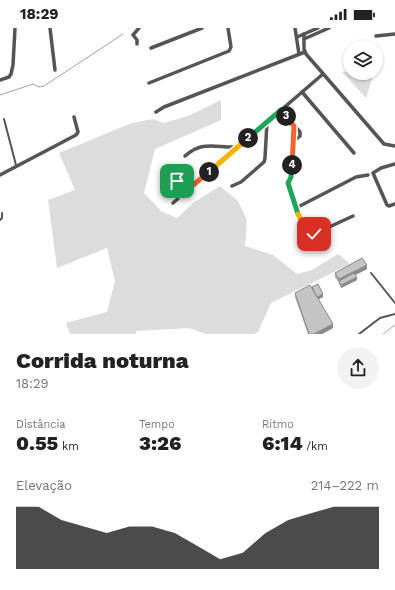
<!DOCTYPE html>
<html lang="pt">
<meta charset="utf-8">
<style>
:root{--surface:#fff;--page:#f2f2f2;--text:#222;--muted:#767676;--accent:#000}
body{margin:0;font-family:"Work Sans",sans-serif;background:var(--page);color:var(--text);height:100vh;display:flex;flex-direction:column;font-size:15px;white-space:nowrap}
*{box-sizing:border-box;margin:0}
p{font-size:13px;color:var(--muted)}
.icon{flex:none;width:22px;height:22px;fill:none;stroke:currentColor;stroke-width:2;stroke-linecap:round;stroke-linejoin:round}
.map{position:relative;height:306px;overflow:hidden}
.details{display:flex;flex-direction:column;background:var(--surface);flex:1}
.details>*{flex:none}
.tools{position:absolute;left:343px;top:12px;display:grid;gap:8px}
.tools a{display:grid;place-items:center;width:40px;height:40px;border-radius:50%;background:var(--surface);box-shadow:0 1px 3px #0004;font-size:20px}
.pin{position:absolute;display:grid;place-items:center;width:34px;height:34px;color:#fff;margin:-17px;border-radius:8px;box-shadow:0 2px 6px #0006}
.km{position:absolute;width:20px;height:20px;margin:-10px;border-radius:50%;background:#222;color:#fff;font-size:11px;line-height:20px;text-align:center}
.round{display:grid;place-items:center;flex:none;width:42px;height:42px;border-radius:21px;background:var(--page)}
.overview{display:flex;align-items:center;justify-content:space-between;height:68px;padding:0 16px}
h1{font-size:22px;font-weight:800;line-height:30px}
.stats{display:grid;grid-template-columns:repeat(3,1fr);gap:6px;height:68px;padding:4px 16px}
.stats div{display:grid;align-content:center}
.stats b{font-size:20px;font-weight:800}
.stats small{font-size:11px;font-weight:400}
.stats p{font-size:11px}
.chart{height:112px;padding:8px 16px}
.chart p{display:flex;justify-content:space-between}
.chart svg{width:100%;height:72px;margin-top:4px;fill:var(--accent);opacity:.7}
.status{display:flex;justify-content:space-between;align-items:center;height:28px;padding:0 20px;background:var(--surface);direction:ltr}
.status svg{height:11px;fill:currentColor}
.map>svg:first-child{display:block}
</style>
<div class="status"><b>18:29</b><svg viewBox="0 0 49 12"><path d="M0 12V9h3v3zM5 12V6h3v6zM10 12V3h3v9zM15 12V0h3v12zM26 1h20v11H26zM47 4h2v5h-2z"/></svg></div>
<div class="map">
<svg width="395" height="306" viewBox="0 0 395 306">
<rect width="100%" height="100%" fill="#fff"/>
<g fill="#dcdcdc">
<polygon points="350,43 350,45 374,45 366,70 342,44"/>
<polygon points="221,72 221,92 155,121 144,165 161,183 177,190 193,175 220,158 238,173 247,192 245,218 273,227 297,246 312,242 338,226 350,236 271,275 258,304 254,306 206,306 189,300 136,303 136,306 70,306 66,295 107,284 115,253 107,220 57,240 48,172 75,162 59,125 132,95 153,91 164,95 188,88"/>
</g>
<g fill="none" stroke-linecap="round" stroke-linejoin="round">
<g stroke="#a3a3a3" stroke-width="1">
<polyline points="0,67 33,56 39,59 44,58 123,6"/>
<polyline points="383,306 395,297"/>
</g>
<g stroke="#555" stroke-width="2">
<polyline points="4,91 16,137"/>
<polyline points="0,192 2,190 2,185"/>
<polyline points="371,245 395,275"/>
<polyline points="359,306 380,290 395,286"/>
</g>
<g stroke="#555" stroke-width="3.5">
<polyline points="50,0 55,42"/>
<polyline points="295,0 299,26"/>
<polyline points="304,6 304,21 306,26 384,116 395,118"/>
<polyline points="376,8 395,6"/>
<polyline points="297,9 318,0"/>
<polyline points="304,11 329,0"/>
<polyline points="137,16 137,12 133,7 139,0"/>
<polyline points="151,20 202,0"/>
<polyline points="0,52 9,49 11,46 13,37 15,0"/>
<polyline points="149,55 229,23 231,19 228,0"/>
<polyline points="302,64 354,125"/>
<polyline points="281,82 300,104 300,108 294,113"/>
<polyline points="156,84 164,79 305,24"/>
<polyline points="294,98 292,143 288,155 296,180 309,205 314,206 353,188"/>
<path d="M185,128C203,112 216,120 237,119"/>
<polyline points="395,136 381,140 373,145 387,177 389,178 395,176"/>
<polyline points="177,144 177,153 181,167"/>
<polyline points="0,147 76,107 78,104 74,89"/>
<polyline points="232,158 241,154 264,134 265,130 267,94"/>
<polyline points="173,175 323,46"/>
<polyline points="296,180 356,149 368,147"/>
</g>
</g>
<g fill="#a9a9a9">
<polygon points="367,241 355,247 357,252 341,260 339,256 339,255 335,249 335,245"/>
<polygon points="312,259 323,269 318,271 333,300 322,306 308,306 295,269 295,265"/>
</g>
<g fill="#898989">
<polygon points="367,237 367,241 340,255 339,251"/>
<polygon points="357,249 357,252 341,260 341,257"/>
<polygon points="323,266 323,269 317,272 317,269"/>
<polygon points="333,296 333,300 322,306 314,306"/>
</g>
<g fill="#c4c4c4" stroke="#898989">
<polygon points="362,230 367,237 339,251 335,245"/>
<polygon points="354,245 357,249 341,257 339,253"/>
<polygon points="318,256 323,266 317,269 312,259"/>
<polygon points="310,257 333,296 314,306 309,306 295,265"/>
</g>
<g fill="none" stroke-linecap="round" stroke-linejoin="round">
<g stroke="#fff" stroke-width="8">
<polyline id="split-1" points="177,153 181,167 209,144"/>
</g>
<g stroke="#fff" stroke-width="8">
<polyline id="split-2" points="209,144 248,110"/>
</g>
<g stroke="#fff" stroke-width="8">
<polyline id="split-3" points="248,110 281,82 286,88"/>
</g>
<g stroke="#fff" stroke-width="8">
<polyline id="split-4" points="286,88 294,98 292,137"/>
</g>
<g stroke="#fff" stroke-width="8">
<polyline id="split-5" points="292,137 291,149 288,155 298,186"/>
</g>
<g stroke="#fff" stroke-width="8">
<polyline id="split-6" points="298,186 309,206 314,206"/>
</g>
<use href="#split-1" stroke="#f0652b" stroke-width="5"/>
<use href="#split-2" stroke="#f5b400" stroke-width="5"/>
<use href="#split-3" stroke="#22a559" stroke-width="5"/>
<use href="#split-4" stroke="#f0652b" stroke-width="5"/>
<use href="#split-5" stroke="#22a559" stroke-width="5"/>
<use href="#split-6" stroke="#f5b400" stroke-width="5"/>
</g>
</svg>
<div class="tools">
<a><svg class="icon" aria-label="layers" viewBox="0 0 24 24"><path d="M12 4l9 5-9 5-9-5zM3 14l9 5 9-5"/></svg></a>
</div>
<div class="pin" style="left:177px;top:153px;background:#1e9e55"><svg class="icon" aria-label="arrive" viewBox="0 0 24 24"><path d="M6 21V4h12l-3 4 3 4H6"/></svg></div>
<div class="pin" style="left:314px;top:206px;background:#d93025"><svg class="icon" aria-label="check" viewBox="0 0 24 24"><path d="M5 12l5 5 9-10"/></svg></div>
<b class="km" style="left:209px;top:144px">1</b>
<b class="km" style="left:248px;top:110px">2</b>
<b class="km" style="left:286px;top:88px">3</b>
<b class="km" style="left:292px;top:137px">4</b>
</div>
<section class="details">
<div class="overview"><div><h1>Corrida noturna</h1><p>18:29</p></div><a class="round"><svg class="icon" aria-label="share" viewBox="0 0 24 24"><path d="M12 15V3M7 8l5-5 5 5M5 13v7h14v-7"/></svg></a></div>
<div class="stats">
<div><p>Distância</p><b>0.55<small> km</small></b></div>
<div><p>Tempo</p><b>3:26</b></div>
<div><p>Ritmo</p><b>6:14<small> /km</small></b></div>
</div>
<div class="chart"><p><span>Elevação</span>214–222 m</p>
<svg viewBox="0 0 160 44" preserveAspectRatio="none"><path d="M0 44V6L10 6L20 14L30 18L40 22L50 18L60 18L70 22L80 30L90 38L100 34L110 22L120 14L130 10L140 6L150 6L160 6V44z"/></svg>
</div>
</section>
